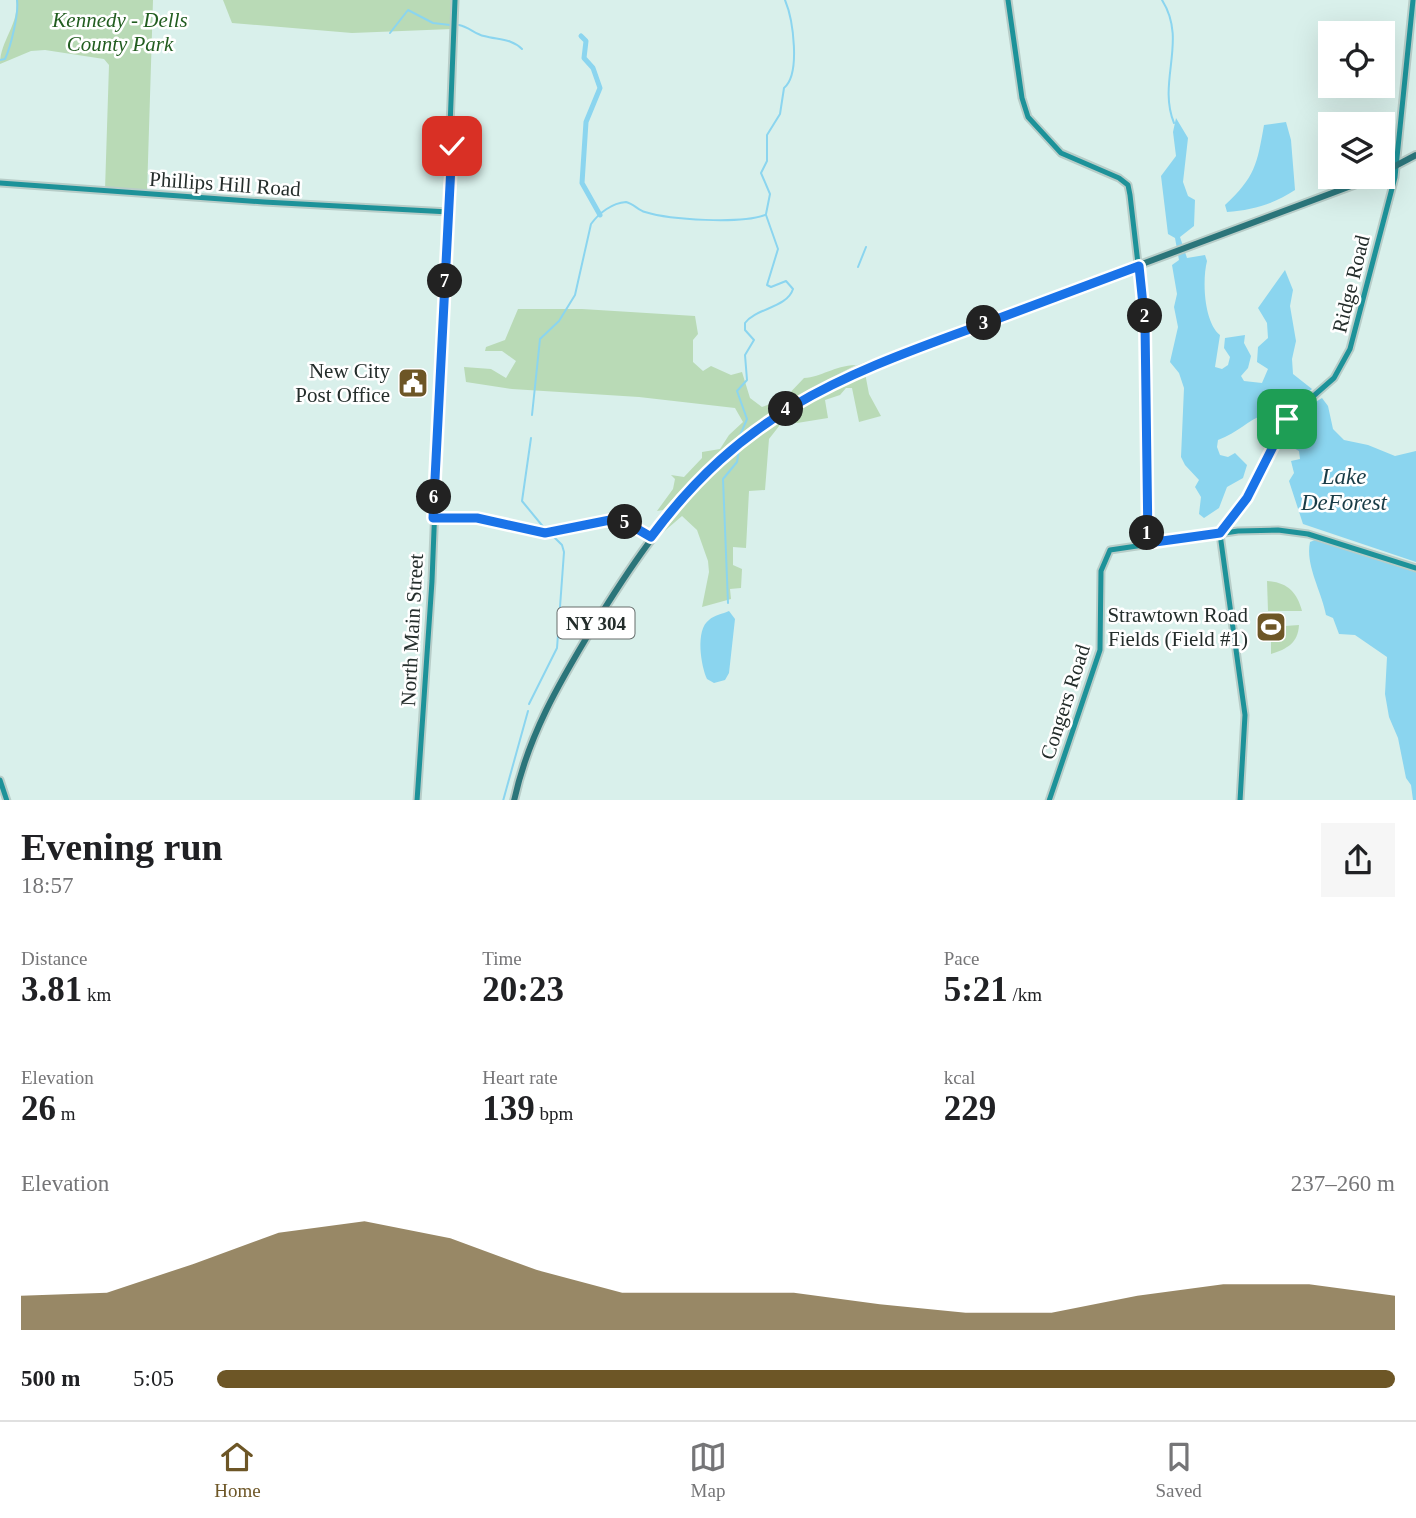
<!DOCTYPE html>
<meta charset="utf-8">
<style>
:root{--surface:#fff;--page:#f6f6f6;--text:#202124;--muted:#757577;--line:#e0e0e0;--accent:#6d5626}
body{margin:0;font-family:"Times New Roman",serif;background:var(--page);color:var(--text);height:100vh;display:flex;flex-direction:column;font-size:26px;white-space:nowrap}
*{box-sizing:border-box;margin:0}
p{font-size:23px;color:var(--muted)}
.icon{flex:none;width:38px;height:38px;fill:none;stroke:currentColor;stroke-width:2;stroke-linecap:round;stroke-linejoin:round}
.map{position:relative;height:800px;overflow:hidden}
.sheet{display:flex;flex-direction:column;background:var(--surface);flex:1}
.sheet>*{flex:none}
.controls{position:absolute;left:1318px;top:21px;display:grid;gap:14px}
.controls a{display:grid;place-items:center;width:77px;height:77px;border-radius:0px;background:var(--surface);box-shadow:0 7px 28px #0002;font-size:35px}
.pin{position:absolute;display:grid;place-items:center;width:60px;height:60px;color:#fff;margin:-30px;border-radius:14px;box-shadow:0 4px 10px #0006}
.km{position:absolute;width:35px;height:35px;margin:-18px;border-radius:50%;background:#222;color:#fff;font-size:19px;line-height:35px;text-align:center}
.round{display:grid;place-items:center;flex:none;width:74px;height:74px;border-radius:0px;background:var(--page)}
.summary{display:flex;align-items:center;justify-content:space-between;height:119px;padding:0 21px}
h1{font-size:38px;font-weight:700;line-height:52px}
.figures{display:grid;grid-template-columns:repeat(3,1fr);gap:10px;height:119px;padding:7px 21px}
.figures div{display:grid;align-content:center}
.figures b{font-size:35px;font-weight:700}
.figures small{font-size:19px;font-weight:400}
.figures p{font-size:19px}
.chart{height:196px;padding:14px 21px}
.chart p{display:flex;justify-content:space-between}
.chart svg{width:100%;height:126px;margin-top:7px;fill:var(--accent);opacity:.7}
ul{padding:0 21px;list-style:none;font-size:23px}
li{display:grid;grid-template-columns:112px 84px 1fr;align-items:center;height:52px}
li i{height:18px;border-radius:9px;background:var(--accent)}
.menu{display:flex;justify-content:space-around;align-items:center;height:98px;border-top:2px solid var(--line);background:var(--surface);font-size:19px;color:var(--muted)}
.menu a{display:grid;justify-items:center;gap:4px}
.menu .selected{color:var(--accent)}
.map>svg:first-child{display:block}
</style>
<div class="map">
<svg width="1416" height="801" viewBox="0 0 1416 801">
<rect width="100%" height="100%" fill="#d9f0eb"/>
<g fill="#b9dab6">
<path d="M16,0H153L147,193L105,190L109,65L104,59L45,50L31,51L0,64C0,41 20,23 16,0Z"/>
<polygon points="223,0 454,0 452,29 352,33 232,23"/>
<path d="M518,309H582L695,316L698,334L693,340V362L703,371L711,366L731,375L742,372L750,398L762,407L784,399L804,378C822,377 833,366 856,365C782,403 718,446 663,510L657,511L673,489L675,479L671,475L684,477L702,458V452L720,449L729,435L743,422L735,408L639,397L512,389L466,382L464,367L491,369L506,378L516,361L502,351H485L486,347L505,340Z"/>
<path d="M865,373L869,394L881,416L859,422L852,388H846L840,395L825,400L828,418L797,423L783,421L769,439L765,490L749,491L746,548L733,547V565L742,569L741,588L730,589L731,599L702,607L709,572L708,561L697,530L682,516L660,535C711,464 784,406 865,373Z"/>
<path d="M1267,581C1287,582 1297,592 1302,611H1268Z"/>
<path d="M1299,625C1298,643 1287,649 1271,654V627Z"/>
</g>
<g fill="#8bd5ef">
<path d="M1176,118L1188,138L1183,182L1188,196L1195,200L1194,226L1180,237L1187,258L1205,255L1207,261C1202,281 1204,322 1220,335L1215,367L1222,369L1228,365L1230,357L1224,348L1225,338L1245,335L1244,343L1251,356L1248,368L1241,376L1244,381L1262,383L1268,369L1257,362L1258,347L1268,338L1267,323L1258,308L1285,270L1293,290L1290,306L1296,341L1292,359L1293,374L1312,389L1275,422L1266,414C1247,420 1238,433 1218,440L1217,447L1220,455L1228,457L1235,453L1247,465L1243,478L1227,487L1219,508L1204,518L1199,514L1201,497L1195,487L1199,480L1185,465L1181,457L1184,388L1179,373L1170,362L1178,327L1174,307L1177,294L1172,265L1179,260L1175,238L1168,234L1161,176L1176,156L1173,132Z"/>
<path d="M1286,122L1291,140L1295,190C1274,204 1252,210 1227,212L1225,205C1255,177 1257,165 1264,125Z"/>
<polygon points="1322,398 1328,406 1333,429 1344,440 1368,445 1395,456 1416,451 1416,562 1303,524 1289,481 1294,473 1291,461 1300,459 1299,451 1290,446 1284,436 1298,413"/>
<path d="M1315,540L1416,571V800H1413L1411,785L1406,778L1398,738L1389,717L1385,694L1387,657L1355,635L1339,634L1333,618L1326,615C1322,592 1305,565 1310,542Z"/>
<path d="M729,611L735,619L729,673L725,680L714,683L707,679C701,666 695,630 709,620C714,615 723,614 729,611Z"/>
</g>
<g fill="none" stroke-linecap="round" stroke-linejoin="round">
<g stroke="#8bd5ef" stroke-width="2">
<path d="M1162,0C1188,41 1157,81 1174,123"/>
<path d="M459,25C469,27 475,34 484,36C498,40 511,38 522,49"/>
<polyline points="390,33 408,10 433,23 450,25"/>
<path d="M0,60L5,59C11,46 19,13 17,0"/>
<path d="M766,214L770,194L761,173L767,161V135L780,114L784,88C801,74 793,19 785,0"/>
<polyline points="858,267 866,247"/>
<path d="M532,415L540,339L559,321L575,295L591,224C599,213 612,203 626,202C634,204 638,210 645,212C671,220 740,224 765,215"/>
<polyline points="531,438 522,501 545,529"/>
<path d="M738,440L747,419L737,391L747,380L745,355L754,340L745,330V323C756,308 787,308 793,289L786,281L771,287L767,285L778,249L766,215"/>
<polyline points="728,603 723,479 737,462 739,449"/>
<polyline points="529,704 557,648 564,552 562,545 553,536"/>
<polyline points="503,801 528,711"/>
</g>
<polyline stroke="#8bd5ef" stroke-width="5" points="581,36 586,41 584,58 593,68 600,88 586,122 582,183 600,215"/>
<g stroke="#b8cdc8" stroke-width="9">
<g id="secondary">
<polyline points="1008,0 1022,98 1028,117 1061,153 1119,178 1128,185 1130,195 1145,324 1148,543"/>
<polyline points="0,183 264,202 449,212"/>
<polyline points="433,518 482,519 545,533 610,520 627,523 651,537"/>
<polyline points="0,780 7,801"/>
<polyline points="417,801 432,581 455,0"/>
<polyline points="1049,801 1100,650 1101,571 1110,550 1238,531 1278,530 1308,534 1416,568"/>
<polyline points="1240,801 1245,715 1220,534 1247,498 1285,421 1334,378 1350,349 1395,177 1413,0"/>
</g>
</g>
<g stroke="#b8cdc8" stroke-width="10">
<g id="primary">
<polyline points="1382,173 1416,155"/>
<path d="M514,801C528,736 559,683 593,627C666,508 735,421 869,366L1375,177"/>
</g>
</g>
<use href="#secondary" stroke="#1d9299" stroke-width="5"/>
<use href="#primary" stroke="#2b757a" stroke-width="6"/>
</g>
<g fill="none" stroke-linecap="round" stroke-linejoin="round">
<g stroke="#fff" stroke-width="14">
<path id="route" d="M452,146L433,518H477L545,533L610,520L627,523L651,537C741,416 834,378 970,329C1026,308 1083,287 1139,266L1145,324L1148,543L1220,533L1247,498L1287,419"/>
</g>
<use href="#route" stroke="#1a73e8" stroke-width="9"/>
</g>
<defs>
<g id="civic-square" transform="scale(1.575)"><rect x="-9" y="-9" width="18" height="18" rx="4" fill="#6d5626" stroke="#fff"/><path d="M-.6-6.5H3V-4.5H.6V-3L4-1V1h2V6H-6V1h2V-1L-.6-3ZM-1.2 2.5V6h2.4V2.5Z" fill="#fff"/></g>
<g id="stadium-square" transform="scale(1.575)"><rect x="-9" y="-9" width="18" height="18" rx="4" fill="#6d5626" stroke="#fff"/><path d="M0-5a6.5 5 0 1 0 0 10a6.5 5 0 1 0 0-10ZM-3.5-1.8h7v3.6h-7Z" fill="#fff"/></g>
</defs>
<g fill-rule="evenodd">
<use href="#civic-square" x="413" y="383"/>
<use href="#stadium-square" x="1271" y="627"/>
</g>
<g text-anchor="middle" stroke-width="5" stroke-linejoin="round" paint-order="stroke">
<rect fill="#fff" stroke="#666c6b" stroke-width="2" x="557.5" y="607.5" width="77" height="31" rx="5"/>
<g font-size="19" font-weight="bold" fill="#242d2b">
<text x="596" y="630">NY 304</text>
</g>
<g font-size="21" font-style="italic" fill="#225d20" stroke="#fff">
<text x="120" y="27">Kennedy - Dells<tspan x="120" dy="24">County Park</tspan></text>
</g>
<g font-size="21" fill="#242d2b" stroke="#fff">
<text transform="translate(225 184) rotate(4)" y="7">Phillips Hill Road</text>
<text transform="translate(1351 284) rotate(-76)" y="7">Ridge Road</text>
<text transform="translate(412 630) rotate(-87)" y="7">North Main Street</text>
<text transform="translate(1065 702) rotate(-72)" y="7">Congers Road</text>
</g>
<g font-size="21" fill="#242d2b" stroke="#fff" text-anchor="end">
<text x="390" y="378">New City<tspan x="390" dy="24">Post Office</tspan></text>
<text x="1248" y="622">Strawtown Road<tspan x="1248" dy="24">Fields (Field #1)</tspan></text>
</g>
<g font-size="23" font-style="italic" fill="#193c47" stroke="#fff">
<text x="1344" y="484">Lake<tspan x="1344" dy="26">DeForest</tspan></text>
</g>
</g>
</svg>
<div class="controls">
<a><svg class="icon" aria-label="locate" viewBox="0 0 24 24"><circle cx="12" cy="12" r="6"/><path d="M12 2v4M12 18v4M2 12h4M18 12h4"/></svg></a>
<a><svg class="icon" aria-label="layers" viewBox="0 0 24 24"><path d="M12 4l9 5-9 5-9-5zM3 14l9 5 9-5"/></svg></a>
</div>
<div class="pin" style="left:1287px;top:419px;background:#1e9e55"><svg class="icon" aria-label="arrive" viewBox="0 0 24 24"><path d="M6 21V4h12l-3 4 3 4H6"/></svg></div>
<div class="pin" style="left:452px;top:146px;background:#d93025"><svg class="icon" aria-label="check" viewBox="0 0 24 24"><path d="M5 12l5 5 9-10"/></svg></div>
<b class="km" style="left:1147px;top:533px">1</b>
<b class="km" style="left:1145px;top:316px">2</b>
<b class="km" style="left:984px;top:323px">3</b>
<b class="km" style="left:786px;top:409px">4</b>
<b class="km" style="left:625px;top:522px">5</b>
<b class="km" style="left:434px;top:497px">6</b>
<b class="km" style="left:445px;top:281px">7</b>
</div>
<section class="sheet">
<div class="summary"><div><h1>Evening run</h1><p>18:57</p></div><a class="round"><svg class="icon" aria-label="share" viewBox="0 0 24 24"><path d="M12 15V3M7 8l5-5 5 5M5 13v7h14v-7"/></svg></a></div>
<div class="figures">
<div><p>Distance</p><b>3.81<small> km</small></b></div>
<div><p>Time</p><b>20:23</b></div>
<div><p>Pace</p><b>5:21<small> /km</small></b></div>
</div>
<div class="figures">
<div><p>Elevation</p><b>26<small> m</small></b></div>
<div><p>Heart rate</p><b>139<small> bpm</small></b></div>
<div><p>kcal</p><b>229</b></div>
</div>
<div class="chart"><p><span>Elevation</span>237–260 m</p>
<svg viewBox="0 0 160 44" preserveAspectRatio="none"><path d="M0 44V32L10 31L20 21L30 10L40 6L50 12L60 23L70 31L80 31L90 31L100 35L110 38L120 38L130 32L140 28L150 28L160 32V44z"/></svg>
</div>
<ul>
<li><b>500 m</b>5:05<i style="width:100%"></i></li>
</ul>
</section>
<nav class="menu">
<a class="selected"><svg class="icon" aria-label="home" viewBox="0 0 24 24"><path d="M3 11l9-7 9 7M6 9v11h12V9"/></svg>Home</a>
<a><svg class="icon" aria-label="map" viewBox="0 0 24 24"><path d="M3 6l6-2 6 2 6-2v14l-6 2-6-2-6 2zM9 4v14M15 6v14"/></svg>Map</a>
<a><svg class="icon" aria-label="saved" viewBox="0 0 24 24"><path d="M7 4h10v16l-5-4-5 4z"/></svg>Saved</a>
</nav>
